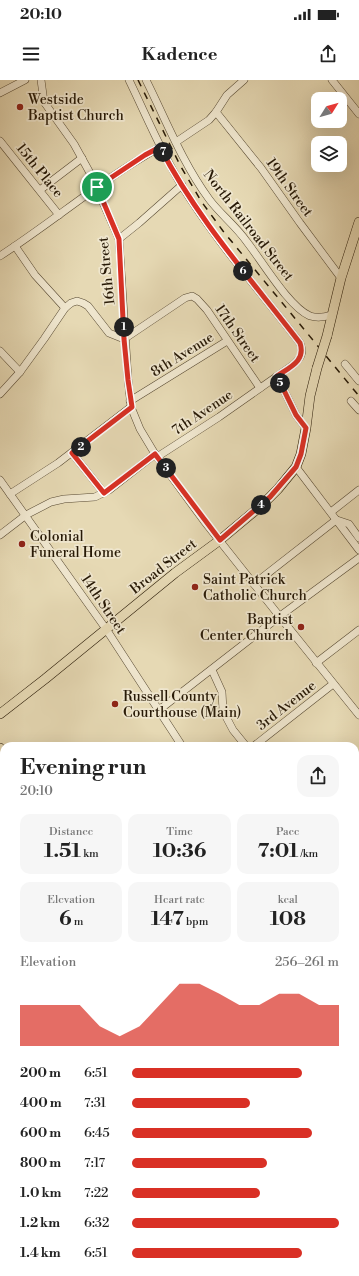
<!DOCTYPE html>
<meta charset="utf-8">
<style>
:root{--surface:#fff;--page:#f6f6f6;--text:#222;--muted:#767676;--accent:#d93025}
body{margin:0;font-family:"Libre Bodoni",serif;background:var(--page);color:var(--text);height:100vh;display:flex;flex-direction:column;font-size:15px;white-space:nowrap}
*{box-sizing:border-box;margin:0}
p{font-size:13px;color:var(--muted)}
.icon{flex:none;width:22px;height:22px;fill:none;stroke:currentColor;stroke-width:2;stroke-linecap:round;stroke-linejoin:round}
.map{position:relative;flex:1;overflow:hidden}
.sheet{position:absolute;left:0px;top:662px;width:359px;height:534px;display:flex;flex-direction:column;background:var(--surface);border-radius:12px 12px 0 0;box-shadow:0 4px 16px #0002}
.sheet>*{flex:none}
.needle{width:26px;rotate:53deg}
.buttons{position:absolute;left:311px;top:12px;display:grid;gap:8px}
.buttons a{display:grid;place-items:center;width:36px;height:36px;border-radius:8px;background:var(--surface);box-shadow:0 4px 16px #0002;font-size:20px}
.pin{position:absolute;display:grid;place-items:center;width:34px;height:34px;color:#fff;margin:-17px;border:2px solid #fff;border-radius:50%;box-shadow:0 1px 4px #0007}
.km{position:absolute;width:20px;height:20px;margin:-10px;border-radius:50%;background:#222;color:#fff;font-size:11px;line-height:20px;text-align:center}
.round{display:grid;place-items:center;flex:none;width:42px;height:42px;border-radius:12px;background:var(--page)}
.summary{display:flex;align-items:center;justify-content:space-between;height:68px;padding:0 20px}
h1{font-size:22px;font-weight:800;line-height:30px}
.figures{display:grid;grid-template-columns:repeat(3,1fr);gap:6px;height:68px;padding:4px 20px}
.figures div{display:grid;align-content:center;border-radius:10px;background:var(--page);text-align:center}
.figures b{font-size:20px;font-weight:800}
.figures small{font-size:11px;font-weight:400}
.figures p{font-size:11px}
.chart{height:112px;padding:8px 20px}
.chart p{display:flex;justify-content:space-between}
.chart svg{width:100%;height:72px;margin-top:4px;fill:var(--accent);opacity:.7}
ul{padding:0 20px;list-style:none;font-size:13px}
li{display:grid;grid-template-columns:64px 48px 1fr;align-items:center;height:30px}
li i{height:10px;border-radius:5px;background:var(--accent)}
.status{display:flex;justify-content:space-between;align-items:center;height:28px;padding:0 20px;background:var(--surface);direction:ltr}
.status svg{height:11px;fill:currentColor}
header{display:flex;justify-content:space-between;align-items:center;height:52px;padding:0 20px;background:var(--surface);font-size:18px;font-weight:800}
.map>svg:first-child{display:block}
</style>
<div class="status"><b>20:10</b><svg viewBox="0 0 49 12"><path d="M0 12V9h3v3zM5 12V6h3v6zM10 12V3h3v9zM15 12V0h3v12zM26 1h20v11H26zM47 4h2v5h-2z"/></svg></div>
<header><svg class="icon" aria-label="menu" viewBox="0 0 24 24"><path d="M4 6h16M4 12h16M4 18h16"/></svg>Kadence<svg class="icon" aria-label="share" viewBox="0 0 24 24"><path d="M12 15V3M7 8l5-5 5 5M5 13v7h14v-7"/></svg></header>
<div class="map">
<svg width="359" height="1196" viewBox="0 0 359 1196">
<rect width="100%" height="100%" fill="#e6d9b4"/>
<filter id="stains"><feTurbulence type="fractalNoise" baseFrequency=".005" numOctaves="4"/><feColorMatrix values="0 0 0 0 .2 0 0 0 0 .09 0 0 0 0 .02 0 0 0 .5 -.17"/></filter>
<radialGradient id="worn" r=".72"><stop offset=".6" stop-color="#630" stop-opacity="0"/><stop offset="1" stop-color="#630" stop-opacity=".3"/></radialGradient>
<g fill="#a59879" stroke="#73654b">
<polygon points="355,740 359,740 359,849 355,850"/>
<polygon points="4,833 4,976 0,977 0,917 2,914 0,904 0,838"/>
<polygon points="4,990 4,1017 0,1019 0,991"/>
</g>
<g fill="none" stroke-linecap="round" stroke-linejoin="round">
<g stroke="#574932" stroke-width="8">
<g id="minor">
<polyline points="41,0 44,22 74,64 90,93 119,159 128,299 131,327 140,349 155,374 204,441 288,547 359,635"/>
<path d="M129,0C146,35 161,72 182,106C216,161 260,211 300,263C304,273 301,278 293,285L219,337L157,377"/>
<path d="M146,0C166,40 182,82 209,119C220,134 236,146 247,162C262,181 289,227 310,236C317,238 325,237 331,235"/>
<polyline points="332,0 359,34"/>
<polyline points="0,13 25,0"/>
<polyline points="216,32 261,88 300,143 341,198"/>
<polyline points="0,61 59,135"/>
<polyline points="176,62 209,40 216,32 227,15 244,0"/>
<polyline points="40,110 82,78"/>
<polyline points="119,159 139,143 182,105"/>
<polyline points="15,166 35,195 65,228"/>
<path d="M0,176C54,141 104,98 160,67"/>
<polyline points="0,271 20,292"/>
<polyline points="345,284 359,301"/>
<polyline points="277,296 296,335 306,348"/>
<polyline points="0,314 20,292 44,259 65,228 71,223 77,221 83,223 88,226 109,253 124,259 185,218 192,216 197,219 207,230 260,308"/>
<polyline points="130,321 227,261"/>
<polyline points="351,321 359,330"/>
<polyline points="72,373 104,413"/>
<polyline points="296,387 359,470"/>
<polyline points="0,400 106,549 182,666"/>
<polyline points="10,414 58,383 131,327"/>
<polyline points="331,432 359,410"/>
<polyline points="337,440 349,444 359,458"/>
<polyline points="0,455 26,435 51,422 64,419 95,417 109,410 155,374"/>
<polyline points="254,504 336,440"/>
<polyline points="316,583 359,550"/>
<polyline points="212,590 222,612 223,631 233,650 246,666"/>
<polyline points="159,630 280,536 359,478"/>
<polyline points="254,666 333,604"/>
<polyline points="355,942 359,947"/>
<polyline points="355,999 359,996"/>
<polyline points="355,1017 359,1014"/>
<polyline points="0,1074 4,1075"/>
<polyline points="355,1122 359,1119"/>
<polyline points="355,1139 359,1136"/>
<polyline points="0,1152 4,1149"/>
<polyline points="160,1192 163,1196"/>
<polyline points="90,1196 95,1192"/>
<polyline points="115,1196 121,1192"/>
<polyline points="255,1196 261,1192"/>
<polyline points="279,1196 284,1192"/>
</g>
</g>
<g stroke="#271906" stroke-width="10">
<g id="major">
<polyline points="327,256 341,198 359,142"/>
<polyline points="0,634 45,599 175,493 220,460 262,425 278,409 296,387 301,374 306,348 310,316 317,288"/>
<polyline points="0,668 4,673"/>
<polyline points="350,1192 353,1196"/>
</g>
</g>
<use href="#minor" stroke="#efe6ce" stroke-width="7"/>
<use href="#major" stroke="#e6d9b4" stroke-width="9"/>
<polyline stroke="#271906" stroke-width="1.5" stroke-dasharray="7 7" stroke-linecap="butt" points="138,0 180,85 201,121 223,151 359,316"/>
<g stroke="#271906" stroke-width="10" stroke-linecap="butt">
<polyline id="major-bridge" points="317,288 327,256"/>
</g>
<use href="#major-bridge" stroke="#e6d9b4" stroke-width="9"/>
</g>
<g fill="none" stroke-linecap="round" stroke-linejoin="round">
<g stroke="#fff" stroke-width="8">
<path id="route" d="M160,67C197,139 251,199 300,263C306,281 290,287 277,296L296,335L306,348L301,374L296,387L270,417L220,460L155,374L104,413L72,373L132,327L128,300L124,259L119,159L97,107L145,75Z"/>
</g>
<use href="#route" stroke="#d93025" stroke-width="5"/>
</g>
<g fill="#8f2418" stroke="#efe6ce" stroke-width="1.5">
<circle cx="20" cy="27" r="4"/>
<circle cx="22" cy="464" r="4"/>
<circle cx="195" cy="507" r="4"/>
<circle cx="301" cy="547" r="4"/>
<circle cx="115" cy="624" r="4"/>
</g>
<g text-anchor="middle" stroke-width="3.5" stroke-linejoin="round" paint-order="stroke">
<g font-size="14" fill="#271906" stroke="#efe6ce" text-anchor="start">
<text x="28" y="24">Westside<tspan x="28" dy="16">Baptist Church</tspan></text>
<text x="30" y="461">Colonial<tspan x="30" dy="16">Funeral Home</tspan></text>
<text x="203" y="504">Saint Patrick<tspan x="203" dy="16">Catholic Church</tspan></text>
<text x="293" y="544" text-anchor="end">Baptist<tspan x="293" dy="16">Center Church</tspan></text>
<text x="123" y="621">Russell County<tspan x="123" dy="16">Courthouse (Main)</tspan></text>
</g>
<g font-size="14" fill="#271906" stroke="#efe6ce">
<text transform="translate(40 90) rotate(51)" y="5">15th Place</text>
<text transform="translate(290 107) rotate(54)" y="5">19th Street</text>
<text transform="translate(249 145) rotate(52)" y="5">North Railroad Street</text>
<text transform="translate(106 191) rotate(-96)" y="5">16th Street</text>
<text transform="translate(238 253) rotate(55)" y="5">17th Street</text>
<text transform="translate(182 274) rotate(-32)" y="5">8th Avenue</text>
<text transform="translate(202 332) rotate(-34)" y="5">7th Avenue</text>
<text transform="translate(163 486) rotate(-38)" y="5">Broad Street</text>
<text transform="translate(104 524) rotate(56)" y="5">14th Street</text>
<text transform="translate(286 625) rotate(-38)" y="5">3rd Avenue</text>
</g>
</g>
<rect width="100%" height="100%" filter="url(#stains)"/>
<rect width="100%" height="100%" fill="url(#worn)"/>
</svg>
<div class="buttons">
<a><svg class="needle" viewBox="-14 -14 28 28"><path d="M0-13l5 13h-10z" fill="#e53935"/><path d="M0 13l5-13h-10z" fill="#767676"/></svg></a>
<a><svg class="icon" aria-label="layers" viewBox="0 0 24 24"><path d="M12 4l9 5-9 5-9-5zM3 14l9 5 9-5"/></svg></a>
</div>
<div class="pin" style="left:97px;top:107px;background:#1e9e55"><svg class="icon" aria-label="arrive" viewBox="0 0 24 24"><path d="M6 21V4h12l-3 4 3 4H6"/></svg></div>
<b class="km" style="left:124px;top:247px">1</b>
<b class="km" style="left:81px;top:367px">2</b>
<b class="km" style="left:166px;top:388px">3</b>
<b class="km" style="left:261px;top:425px">4</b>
<b class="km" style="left:280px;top:303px">5</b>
<b class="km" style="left:243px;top:191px">6</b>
<b class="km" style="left:163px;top:72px">7</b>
<section class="sheet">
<div class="summary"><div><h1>Evening run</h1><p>20:10</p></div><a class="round"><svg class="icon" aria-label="share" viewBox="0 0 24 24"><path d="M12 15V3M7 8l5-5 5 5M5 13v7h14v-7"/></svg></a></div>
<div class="figures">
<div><p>Distance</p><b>1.51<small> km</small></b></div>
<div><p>Time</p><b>10:36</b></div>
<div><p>Pace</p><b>7:01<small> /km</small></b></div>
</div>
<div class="figures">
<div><p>Elevation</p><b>6<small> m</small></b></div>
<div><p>Heart rate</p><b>147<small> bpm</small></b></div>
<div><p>kcal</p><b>108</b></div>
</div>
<div class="chart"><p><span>Elevation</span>256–261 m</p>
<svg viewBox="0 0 160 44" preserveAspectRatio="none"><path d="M0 44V19L10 19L20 19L30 19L40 32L50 38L60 32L70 19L80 6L90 6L100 12L110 19L120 19L130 12L140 12L150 19L160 19V44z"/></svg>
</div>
<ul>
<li><b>200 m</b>6:51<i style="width:82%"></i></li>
<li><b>400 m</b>7:31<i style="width:57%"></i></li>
<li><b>600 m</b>6:45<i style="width:87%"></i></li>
<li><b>800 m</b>7:17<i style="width:65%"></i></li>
<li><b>1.0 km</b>7:22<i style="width:62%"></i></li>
<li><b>1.2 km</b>6:32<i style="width:100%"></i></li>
<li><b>1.4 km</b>6:51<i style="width:82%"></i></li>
</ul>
</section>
</div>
